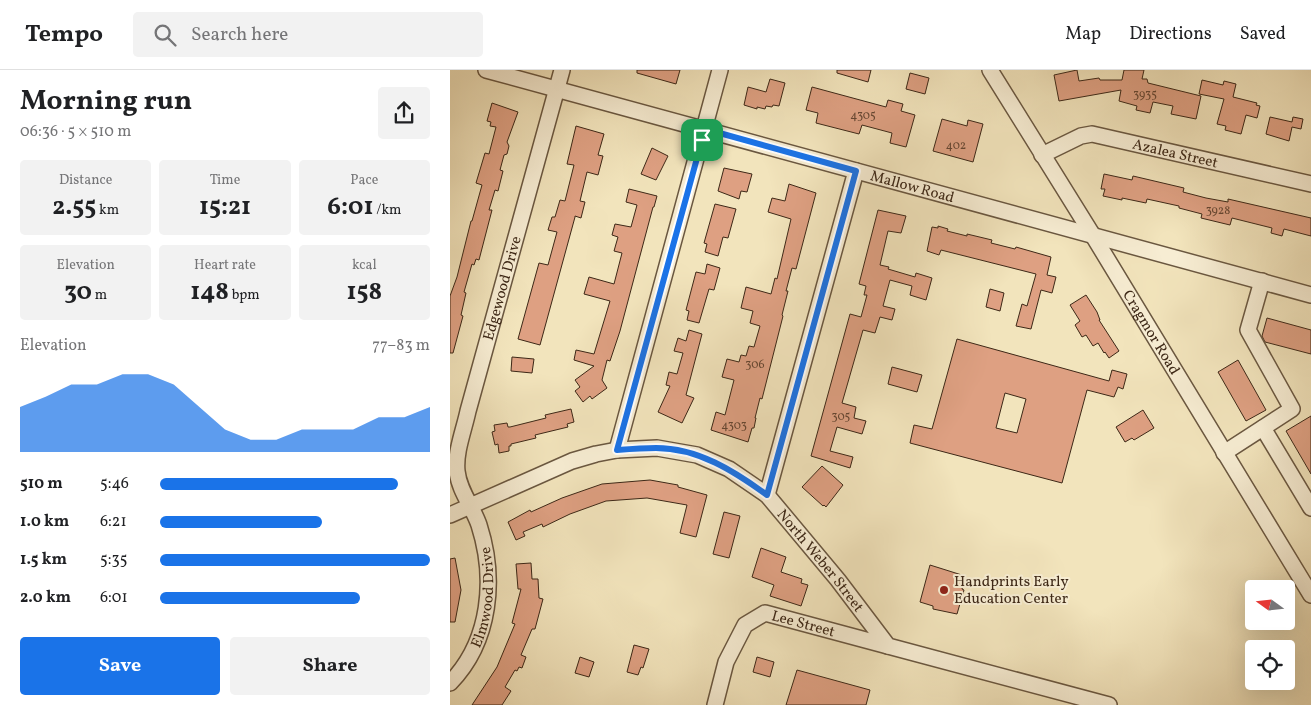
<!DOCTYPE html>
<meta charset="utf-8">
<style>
:root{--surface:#fff;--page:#f2f2f2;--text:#202124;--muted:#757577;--line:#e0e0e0;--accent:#1a73e8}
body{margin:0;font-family:Vollkorn,serif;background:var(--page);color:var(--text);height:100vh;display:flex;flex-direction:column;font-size:19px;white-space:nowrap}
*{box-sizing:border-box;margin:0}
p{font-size:16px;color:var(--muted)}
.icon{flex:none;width:28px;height:28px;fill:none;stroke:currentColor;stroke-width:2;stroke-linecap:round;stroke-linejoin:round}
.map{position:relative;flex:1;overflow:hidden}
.details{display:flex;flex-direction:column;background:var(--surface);width:450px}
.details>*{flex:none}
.needle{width:32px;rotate:285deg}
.buttons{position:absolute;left:795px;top:510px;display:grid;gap:10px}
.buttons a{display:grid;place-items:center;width:50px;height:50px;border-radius:5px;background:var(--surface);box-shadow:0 5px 20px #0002;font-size:25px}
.pin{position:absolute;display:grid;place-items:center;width:42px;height:42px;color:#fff;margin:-21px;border-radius:10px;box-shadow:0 2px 8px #0006}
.round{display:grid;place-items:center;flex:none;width:52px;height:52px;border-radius:5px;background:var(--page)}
.summary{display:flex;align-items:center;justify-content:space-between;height:85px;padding:0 20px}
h1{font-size:28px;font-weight:700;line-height:38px}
.figures{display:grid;grid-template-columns:repeat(3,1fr);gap:8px;height:85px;padding:5px 20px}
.figures div{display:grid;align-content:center;border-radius:5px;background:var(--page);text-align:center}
.figures b{font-size:25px;font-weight:700}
.figures small{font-size:14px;font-weight:400}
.figures p{font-size:14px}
.chart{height:140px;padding:10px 20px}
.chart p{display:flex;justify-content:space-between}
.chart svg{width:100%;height:90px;margin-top:5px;fill:var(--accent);opacity:.7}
.primary-button{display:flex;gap:10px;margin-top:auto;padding:10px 20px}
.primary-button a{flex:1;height:58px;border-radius:5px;background:var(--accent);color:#fff;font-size:20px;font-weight:700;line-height:58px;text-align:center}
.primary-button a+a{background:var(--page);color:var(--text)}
ul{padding:0 20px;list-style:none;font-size:16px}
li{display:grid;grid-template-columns:80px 60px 1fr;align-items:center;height:38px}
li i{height:12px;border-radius:6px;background:var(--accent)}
header{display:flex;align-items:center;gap:30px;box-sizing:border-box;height:70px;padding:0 25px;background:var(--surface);border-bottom:1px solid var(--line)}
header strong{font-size:24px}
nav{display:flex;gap:28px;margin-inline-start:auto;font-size:18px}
.search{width:350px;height:45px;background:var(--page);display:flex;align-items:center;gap:12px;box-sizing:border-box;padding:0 18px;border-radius:5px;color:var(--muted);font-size:19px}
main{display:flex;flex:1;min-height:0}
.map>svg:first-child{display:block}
</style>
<header>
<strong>Tempo</strong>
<div class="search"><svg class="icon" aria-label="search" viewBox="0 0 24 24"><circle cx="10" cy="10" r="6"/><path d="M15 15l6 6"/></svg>Search here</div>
<nav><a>Map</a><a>Directions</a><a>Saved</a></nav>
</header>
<main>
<section class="details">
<div class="summary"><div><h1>Morning run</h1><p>06:36 · 5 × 510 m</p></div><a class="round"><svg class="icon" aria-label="share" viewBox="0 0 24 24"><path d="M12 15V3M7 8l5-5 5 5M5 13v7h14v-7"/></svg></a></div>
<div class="figures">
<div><p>Distance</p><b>2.55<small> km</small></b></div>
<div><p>Time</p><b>15:21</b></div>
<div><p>Pace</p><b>6:01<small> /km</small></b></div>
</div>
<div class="figures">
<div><p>Elevation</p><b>30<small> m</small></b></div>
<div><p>Heart rate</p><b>148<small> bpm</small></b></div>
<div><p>kcal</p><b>158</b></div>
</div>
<div class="chart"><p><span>Elevation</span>77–83 m</p>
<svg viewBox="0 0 160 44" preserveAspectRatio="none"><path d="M0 44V22L10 17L20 11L30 11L40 6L50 6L60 11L70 22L80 33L90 38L100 38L110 33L120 33L130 33L140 27L150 27L160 22V44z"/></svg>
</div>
<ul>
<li><b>510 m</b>5:46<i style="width:88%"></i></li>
<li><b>1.0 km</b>6:21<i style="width:60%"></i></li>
<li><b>1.5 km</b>5:35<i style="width:100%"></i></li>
<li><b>2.0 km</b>6:01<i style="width:74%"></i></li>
</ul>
<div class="primary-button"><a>Save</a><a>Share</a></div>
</section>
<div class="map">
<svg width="861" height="635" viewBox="0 0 861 635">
<rect width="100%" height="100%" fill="#f2e4bc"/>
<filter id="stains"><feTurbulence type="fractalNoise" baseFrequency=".004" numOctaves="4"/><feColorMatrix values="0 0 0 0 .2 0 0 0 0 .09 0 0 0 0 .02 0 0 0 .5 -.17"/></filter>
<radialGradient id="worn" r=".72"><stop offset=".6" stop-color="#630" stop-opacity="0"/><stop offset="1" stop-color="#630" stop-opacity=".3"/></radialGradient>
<g fill="#dea082" stroke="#3d2817" fill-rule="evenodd">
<polygon points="187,0 230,0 226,14 187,3"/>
<polygon points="387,0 421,0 418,12 387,3"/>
<polygon points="627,0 629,11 649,8 650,10 672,10 674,0 694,0 692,9 697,9 698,13 751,26 746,49 721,44 723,36 703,32 700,43 686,40 687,36 669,31 671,20 609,31 604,5"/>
<polygon points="460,3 479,8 475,24 456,19"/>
<polygon points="320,9 335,13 329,36 323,35 322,37 316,36 315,39 307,37 307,39 294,35 298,17 316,22"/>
<polygon points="752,10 773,15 774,11 786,14 783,27 807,33 806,35 810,36 807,48 796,45 791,64 775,60 776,56 767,54 774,29 749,24"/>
<polygon points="362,17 436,37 438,30 453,34 451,41 465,45 456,77 440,73 442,63 412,55 409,64 366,53 368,43 356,40"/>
<polygon points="42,33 68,42 57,72 59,76 57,84 54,85 50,100 53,101 48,121 45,120 39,140 42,140 29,190 26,189 24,195 22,194 14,222 16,223 11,245 13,246 3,283 0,283 0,226 7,207 21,151 22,151 32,115 26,113 35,83 39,84 46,57 40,56 41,52 37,51"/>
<polygon points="820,47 842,52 843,47 853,49 851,59 842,57 839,71 816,64"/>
<polygon points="492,49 517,56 518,50 533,54 523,92 483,81"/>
<polygon points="126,56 154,64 148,85 153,86 148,105 137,102 130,131 135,132 131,148 125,146 125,147 90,275 68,269 89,193 98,195 107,162 98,160 102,147 105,147 110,130 115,131 124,95 117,94"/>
<polygon points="202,78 218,86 206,110 191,104"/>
<polygon points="274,98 302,104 297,122 291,121 289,129 268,121"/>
<polygon points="654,104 682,110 683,106 734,118 733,122 756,128 778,132 778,129 861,148 861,166 834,159 832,166 821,163 822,158 782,148 780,155 751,148 752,144 729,138 729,136 697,129 696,133 672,128 672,130 653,126 655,119 651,119"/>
<polygon points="339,114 366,123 346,199 342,198 336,221 338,221 332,245 333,246 312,329 310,328 305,348 306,348 304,358 302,358 298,372 261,360 266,342 275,345 284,310 272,307 277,289 289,292 291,285 296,286 299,276 304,277 310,256 300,253 303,241 291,238 296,217 321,224 325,208 327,209 341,149 318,142 322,128 335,131"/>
<polygon points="179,119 207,126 204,137 203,137 170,261 160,291 157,290 152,310 157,318 142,329 140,326 133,332 125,321 130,317 125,310 144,296 124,290 126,280 144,284 160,231 134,224 139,207 164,214 172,183 164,181 168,167 162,165 165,154 181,157 187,135 176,132"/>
<polygon points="265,134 286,139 278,168 273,167 268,186 255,182 257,174 254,173"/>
<polygon points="428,140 456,146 451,163 438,161 430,195 439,197 438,199 465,207 466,203 482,208 476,230 460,225 462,216 440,210 433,236 445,239 442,250 430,247 425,263 413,260 392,333 406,337 404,348 416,351 412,364 387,357 380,381 403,387 400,398 361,386 400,244 411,247 417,225 414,225 416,216 409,214"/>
<polygon points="488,156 498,159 497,161 517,166 517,164 542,170 541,173 565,179 566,177 601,187 597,205 606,207 602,223 591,220 581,259 566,256 572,234 577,236 586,204 491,180 489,185 477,181 482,157 488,158"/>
<polygon points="257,194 270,198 264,220 259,219 249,253 237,250 239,241 236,240 246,202 255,204"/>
<polygon points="540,219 554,223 550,241 536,237"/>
<polygon points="636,225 647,242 650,250 649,250 669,281 659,288 655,282 654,283 648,273 643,276 636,265 632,267 625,255 630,251 620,235"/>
<polygon points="817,248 861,260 861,284 815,272 812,266"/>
<polygon points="239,260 252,264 236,325 244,328 232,353 208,342 220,316 216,315 219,302 227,304 233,283 224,281 228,268 236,271"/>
<path d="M507,269L659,311L662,300L677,304L673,319L668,317L664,327L637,320L612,413L460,373L464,355L482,359ZM555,323L576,329L567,363L546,358Z"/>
<polygon points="62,287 84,289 82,303 61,301"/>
<polygon points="788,290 816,340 796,351 768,302"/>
<polygon points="442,297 472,305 467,322 438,314"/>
<polygon points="121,339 124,352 117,354 118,357 85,365 86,368 61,374 61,376 59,376 59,381 49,383 48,374 45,375 42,362 45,361 44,355 57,353 58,357 60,357 96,348 95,345"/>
<polygon points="693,340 704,358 684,370 682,368 675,372 666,357"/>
<polygon points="861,346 861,404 836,361"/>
<polygon points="372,396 393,415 376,437 374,435 373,436 352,417"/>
<polygon points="200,410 228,415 228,417 257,425 246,467 230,463 237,435 197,428 156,431 120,444 93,457 92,454 73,462 75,466 66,470 58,452 80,440 81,442 112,428 152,414"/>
<polygon points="274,442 290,446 279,488 263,484"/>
<polygon points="311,478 336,487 331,502 352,509 351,513 358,515 351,536 320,526 324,515 302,507"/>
<polygon points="5,488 11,520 5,552 0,552 0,489"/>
<polygon points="81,493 82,509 88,509 89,528 93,529 85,559 82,559 71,585 76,587 72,598 69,597 67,601 65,600 55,617 61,621 52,635 22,635 47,597 65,554 62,553 71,519 68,519 66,494"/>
<polygon points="480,495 515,506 512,519 514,520 507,544 483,539 483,536 470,532"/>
<polygon points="184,575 199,579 193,598 191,597 188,605 177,602"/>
<polygon points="130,587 144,592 139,607 125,603"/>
<polygon points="307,587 324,592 320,607 303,602"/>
<polygon points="347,600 420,620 416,635 336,635"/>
</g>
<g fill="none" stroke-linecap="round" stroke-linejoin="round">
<g stroke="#6a5740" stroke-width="18">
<g id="minor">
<path id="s1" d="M36,0L861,225"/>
<path id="s2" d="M540,0L642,164L861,525"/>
<path id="s3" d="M592,85L631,66L642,64L861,114"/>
<polyline points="813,358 861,438"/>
<polyline points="167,380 270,0"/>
<polyline points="774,383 842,339 798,260 812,211"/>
<polyline points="317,425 406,101"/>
<path id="s4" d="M0,445L122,391L146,384L167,380L207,378L247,385L279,399L317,425L388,510L438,576L659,635"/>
<path id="s5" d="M0,613C41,571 46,508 29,455C23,437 9,421 7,401C5,382 14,360 18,341L112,0"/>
<path id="s6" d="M265,635L276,592L295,555L315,543L438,576"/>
</g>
</g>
<use href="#minor" stroke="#f7edd3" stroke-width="15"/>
</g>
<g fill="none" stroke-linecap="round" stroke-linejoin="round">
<g stroke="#fff" stroke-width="10">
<path id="route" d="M255,59L406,101L317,425C284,401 248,378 206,378C193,378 180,379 167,380Z"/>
</g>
<use href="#route" stroke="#1a73e8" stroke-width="6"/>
</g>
<circle fill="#8f2418" stroke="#f7edd3" stroke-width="2" cx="494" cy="520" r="5"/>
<g text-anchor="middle" stroke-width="4" stroke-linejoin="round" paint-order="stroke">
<g font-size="12" fill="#654632">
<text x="695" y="28">3935</text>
<text x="413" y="49">4305</text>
<text x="506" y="79">402</text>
<text x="768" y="144">3928</text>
<text x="305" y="298">306</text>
<text x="391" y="350">305</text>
<text x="284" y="359">4303</text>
</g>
<g font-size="15" fill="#3d2817" stroke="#f7edd3">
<text dy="5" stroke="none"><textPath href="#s3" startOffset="140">Azalea Street</textPath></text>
<text dy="5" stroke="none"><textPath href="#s1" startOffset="442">Mallow Road</textPath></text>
<text dy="5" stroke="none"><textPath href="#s5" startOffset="416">Edgewood Drive</textPath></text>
<text dy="5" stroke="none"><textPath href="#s2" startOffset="308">Cragmor Road</textPath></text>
<text dy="5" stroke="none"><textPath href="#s4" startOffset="426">North Weber Street</textPath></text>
<text dy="5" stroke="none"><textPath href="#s5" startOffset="95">Elmwood Drive</textPath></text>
<text dy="5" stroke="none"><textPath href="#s6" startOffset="149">Lee Street</textPath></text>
</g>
<g font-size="15" fill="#3d2817" stroke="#f7edd3" text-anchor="start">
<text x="504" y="516">Handprints Early<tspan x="504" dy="17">Education Center</tspan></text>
</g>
</g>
<rect width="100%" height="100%" filter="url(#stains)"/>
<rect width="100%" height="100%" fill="url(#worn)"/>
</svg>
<div class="buttons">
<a><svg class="needle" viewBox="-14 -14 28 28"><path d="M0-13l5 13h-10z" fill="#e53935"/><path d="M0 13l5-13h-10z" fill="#757577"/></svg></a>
<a><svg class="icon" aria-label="locate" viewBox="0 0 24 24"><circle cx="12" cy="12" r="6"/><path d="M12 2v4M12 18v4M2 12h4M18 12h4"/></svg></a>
</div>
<div class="pin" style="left:252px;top:70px;background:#1e9e55"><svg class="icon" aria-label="arrive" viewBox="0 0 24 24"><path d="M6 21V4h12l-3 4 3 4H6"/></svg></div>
</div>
</main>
